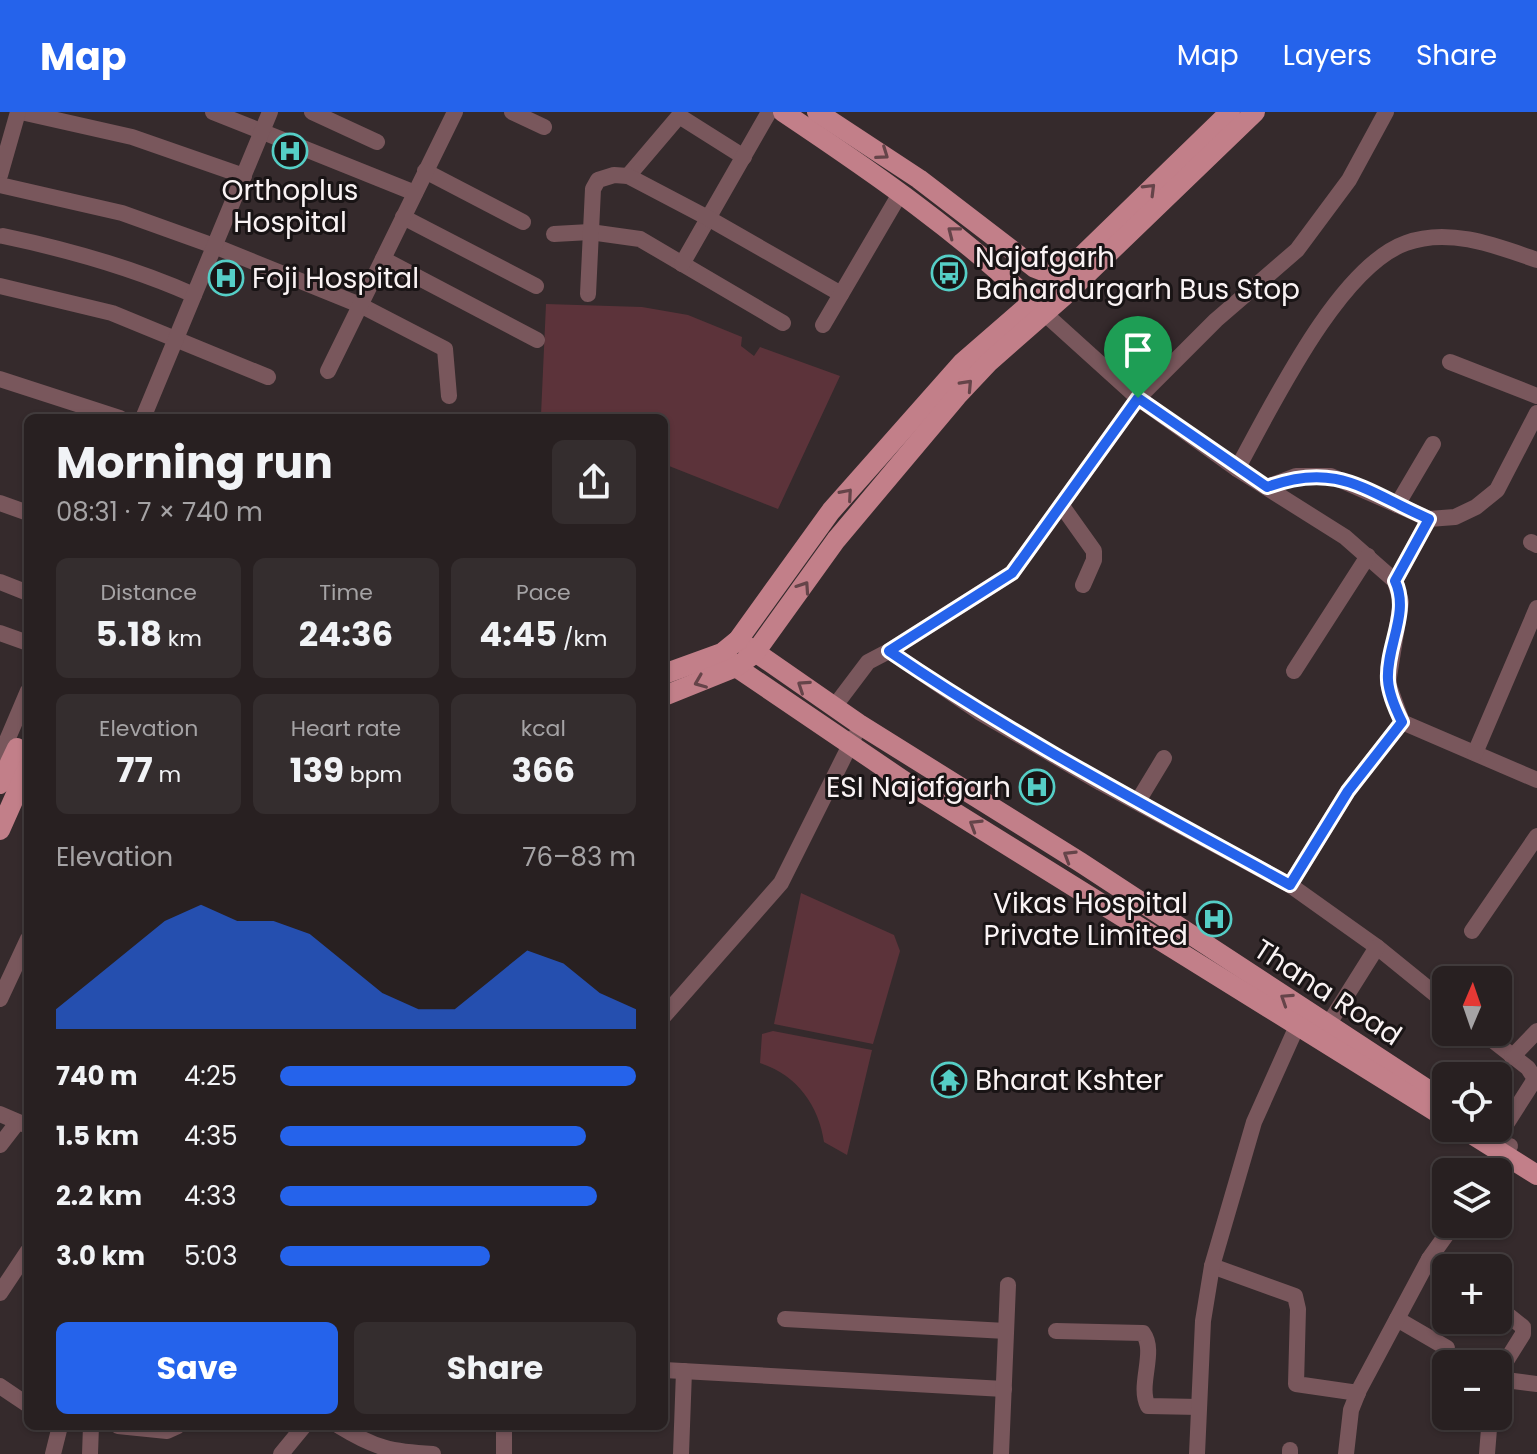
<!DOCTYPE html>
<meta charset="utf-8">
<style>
:root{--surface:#282021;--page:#342d2e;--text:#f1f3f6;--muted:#a5a3a5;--line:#443e3f;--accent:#2563eb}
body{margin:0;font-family:Poppins,sans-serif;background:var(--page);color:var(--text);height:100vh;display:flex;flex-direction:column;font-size:30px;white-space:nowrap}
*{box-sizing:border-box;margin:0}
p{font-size:26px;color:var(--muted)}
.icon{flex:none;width:44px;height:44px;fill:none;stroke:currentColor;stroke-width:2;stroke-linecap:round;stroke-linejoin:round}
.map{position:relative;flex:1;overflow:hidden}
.side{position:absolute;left:24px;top:302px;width:644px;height:1016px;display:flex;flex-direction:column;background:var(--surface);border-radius:12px;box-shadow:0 2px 6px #0004,0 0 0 2px var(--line)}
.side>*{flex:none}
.needle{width:52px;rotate:2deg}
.buttons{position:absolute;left:1432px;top:854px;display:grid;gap:16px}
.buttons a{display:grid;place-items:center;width:80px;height:80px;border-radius:12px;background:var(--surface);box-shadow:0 2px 6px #0004,0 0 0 2px var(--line);font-size:40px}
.pin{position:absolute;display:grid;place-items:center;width:68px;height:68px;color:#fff;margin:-82px -34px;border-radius:50% 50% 50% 0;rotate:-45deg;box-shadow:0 0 8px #0007}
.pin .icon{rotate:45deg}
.round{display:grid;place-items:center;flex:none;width:84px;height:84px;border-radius:12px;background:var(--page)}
.summary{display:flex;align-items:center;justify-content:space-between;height:136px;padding:0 32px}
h1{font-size:44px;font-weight:700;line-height:60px}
.stats{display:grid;grid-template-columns:repeat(3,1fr);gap:12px;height:136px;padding:8px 32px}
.stats div{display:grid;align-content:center;border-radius:12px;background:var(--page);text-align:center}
.stats b{font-size:34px;font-weight:700}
.stats small{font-size:22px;font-weight:400}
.stats p{font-size:22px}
.chart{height:224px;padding:16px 32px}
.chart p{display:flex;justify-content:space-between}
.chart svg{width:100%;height:144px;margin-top:8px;fill:var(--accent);opacity:.7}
.primary-button{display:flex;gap:16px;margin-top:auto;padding:16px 32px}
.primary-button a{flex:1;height:92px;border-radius:12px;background:var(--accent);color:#fff;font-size:32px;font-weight:700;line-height:92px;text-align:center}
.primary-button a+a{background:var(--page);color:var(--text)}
ul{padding:0 32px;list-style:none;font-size:26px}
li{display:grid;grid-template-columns:128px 96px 1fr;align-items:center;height:60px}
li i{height:20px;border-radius:10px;background:var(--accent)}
header{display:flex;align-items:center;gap:48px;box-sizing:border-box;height:112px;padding:0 40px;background:var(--accent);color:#fff}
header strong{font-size:38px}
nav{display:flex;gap:44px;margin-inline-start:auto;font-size:28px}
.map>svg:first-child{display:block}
</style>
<header>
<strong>Map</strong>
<nav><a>Map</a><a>Layers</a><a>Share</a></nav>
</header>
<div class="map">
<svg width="1537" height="1342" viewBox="0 0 1537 1342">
<rect width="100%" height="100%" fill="#352a2c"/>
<g fill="#5c333a">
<polygon points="546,192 642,195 688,203 742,225 741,234 754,244 760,235 840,264 778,397 664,352 664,306 550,306 541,303"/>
<polygon points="801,781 894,823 900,839 873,932 774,912"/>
<path d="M773,919L872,938L847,1043L824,1030C819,993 796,962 760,951L762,922Z"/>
</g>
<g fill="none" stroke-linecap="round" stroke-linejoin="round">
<g stroke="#79575c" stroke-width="16">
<polyline points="21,0 132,25 244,64"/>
<polyline points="213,0 415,81"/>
<polyline points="312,0 377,30"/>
<polyline points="512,0 544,15"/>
<polyline points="425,59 523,110"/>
<polyline points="0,63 18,0"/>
<polyline points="628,64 679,4 744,45"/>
<polyline points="0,73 122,101 214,134 360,193 445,237 449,284"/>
<polyline points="403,105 536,174"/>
<polyline points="554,122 590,120 640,127 783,211"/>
<path d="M3,124C70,138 131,155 194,183"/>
<polyline points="383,147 537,228"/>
<polyline points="682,152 769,0"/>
<polyline points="0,174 112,201 268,265"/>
<polyline points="588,182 593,77 598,68 614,63 628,64 708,106 841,182"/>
<polyline points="1044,201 1138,286 1237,357 1345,425 1395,469 1401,490 1388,571 1402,610 1537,668"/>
<polyline points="823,213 901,80"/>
<polyline points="1450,250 1537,284"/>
<polyline points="328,259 455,0"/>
<polyline points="0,267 120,306"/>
<polyline points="143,306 270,0"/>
<path d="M1237,357C1271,296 1338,155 1406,131C1449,115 1497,134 1537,148"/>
<polyline points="1267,375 1296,364 1331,364 1429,407 1455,405 1476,395 1497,378 1537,301"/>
<polyline points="0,391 28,401"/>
<polyline points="1397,393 1433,332"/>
<polyline points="1062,394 1094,439 1094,448 1083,473"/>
<polyline points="1531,430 1537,433"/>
<polyline points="1395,469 1429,407"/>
<polyline points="0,470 28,481"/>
<polyline points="0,521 28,531"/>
<polyline points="889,539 979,600 1101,671 1290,773 1377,835 1446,891"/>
<polyline points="1294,559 1368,444"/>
<polyline points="834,595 868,550 889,539 1012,461 1138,286 1216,208 1297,138 1349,68 1386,0"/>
<polyline points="2,640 28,579"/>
<polyline points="1475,641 1537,496"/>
<polyline points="1138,689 1164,646"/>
<polyline points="1290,773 1348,679 1402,610"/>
<polyline points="1472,819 1537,724"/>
<polyline points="0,887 28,827"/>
<polyline points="664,904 781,771 854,625"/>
<polyline points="1328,913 1377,835"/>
<polyline points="1482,920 1528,956 1535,967 1498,1025"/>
<polyline points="1512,945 1537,919"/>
<polyline points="0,1002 28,1014"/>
<polyline points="0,1033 17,1011"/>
<polyline points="1491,1060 1510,1034"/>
<polyline points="1429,1147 1446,1158"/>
<polyline points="1212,1154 1295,1184 1298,1197 1296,1272 1358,1281"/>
<polyline points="0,1181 28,1139"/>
<polyline points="1498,1195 1523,1215 1523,1222 1498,1262"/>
<polyline points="785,1207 1006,1219"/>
<polyline points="1397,1207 1447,1236"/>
<path d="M1056,1219L1143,1221C1157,1240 1137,1273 1148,1294L1199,1295"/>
<polyline points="664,1258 1004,1277"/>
<polyline points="1498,1267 1537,1272"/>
<polyline points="0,1274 28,1293"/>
<polyline points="118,1314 167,1319 178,1314"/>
<path d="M339,1314C375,1336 391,1340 433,1342"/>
<polyline points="504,1314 504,1342"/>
<polyline points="53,1342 60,1314"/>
<polyline points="90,1342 91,1314"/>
<polyline points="281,1342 304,1314"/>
<polyline points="681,1342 684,1259"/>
<polyline points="1001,1342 1008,1173"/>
<polyline points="1197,1342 1203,1209 1212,1154 1254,1010 1297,914"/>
<polyline points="1290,1342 1290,1338"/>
<polyline points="1346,1342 1351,1298 1359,1278 1429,1147 1454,1112"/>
<polyline points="1487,1342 1490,1304"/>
</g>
<g stroke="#c27f89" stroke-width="20">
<path d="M783,0C874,61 963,122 1042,200"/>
<polyline points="817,0 919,67 1035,156 1048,161 1068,150"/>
<polyline points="738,528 859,612 1080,750 1439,985"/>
<polyline points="722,541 736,555 904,669 1446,1006"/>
<polyline points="664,562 722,541 738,528 831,399 963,250 1054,171 1230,0"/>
<polyline points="664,584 736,555 754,542 836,428 957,284 989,250 1063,185 1255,0"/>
<polyline points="0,672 17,636"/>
<polyline points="0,718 28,655"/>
<polyline points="1462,1016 1537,1063"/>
</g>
</g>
<defs><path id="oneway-chevron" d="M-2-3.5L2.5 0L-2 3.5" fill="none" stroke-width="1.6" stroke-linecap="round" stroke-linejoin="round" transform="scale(2)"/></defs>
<g stroke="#654449">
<use href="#oneway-chevron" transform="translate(883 42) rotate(35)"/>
<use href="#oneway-chevron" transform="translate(1150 77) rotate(-45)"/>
<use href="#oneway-chevron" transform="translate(953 120) rotate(-142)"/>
<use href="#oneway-chevron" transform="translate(967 273) rotate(-47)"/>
<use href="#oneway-chevron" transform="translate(847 382) rotate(-49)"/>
<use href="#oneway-chevron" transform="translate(804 475) rotate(-56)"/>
<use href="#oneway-chevron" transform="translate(700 570) rotate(158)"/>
<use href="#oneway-chevron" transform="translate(803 574) rotate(-146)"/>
<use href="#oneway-chevron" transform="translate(975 713) rotate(-148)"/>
<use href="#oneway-chevron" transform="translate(1069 744) rotate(-148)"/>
<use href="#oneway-chevron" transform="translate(1286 887) rotate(-147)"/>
</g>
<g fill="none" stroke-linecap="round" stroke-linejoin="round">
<g stroke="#fff" stroke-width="16">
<path id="route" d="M1138,286L1267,375C1337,349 1365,379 1429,407L1395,469C1410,501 1386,534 1388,568C1389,583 1396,598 1402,610L1348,679L1290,773C1154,698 1018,627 889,539L1012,461Z"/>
</g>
<use href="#route" stroke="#2563eb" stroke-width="10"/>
</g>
<defs>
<g id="hospital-ring" transform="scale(1.8)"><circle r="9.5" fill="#191415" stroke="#55cec6" stroke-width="1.5"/><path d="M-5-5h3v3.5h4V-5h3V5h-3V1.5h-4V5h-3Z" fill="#55cec6"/></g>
<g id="bus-ring" transform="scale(1.8)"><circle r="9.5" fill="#191415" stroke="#55cec6" stroke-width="1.5"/><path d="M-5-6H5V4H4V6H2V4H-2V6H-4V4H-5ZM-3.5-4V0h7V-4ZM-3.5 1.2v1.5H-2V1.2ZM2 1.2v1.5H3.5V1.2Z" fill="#55cec6"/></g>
<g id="temple-ring" transform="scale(1.8)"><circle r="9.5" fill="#191415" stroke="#55cec6" stroke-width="1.5"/><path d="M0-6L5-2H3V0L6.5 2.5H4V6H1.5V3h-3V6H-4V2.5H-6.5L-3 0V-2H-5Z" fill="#55cec6"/></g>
</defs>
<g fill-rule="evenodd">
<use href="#hospital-ring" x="290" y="39"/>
<use href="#bus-ring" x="949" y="161"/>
<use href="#hospital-ring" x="226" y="166"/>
<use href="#hospital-ring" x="1037" y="675"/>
<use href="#hospital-ring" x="1214" y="807"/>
<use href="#temple-ring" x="949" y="968"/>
</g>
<g text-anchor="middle" stroke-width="6" stroke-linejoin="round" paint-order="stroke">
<g font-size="28" fill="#faf3f4" stroke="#191415" text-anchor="start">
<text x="290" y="88" text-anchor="middle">Orthoplus<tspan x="290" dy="32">Hospital</tspan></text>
<text x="975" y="155">Najafgarh<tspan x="975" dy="32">Bahardurgarh Bus Stop</tspan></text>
<text x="252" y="176">Foji Hospital</text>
<text x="1011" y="685" text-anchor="end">ESI Najafgarh</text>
<text x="1188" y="801" text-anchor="end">Vikas Hospital<tspan x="1188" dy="32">Private Limited</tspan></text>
<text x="975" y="978">Bharat Kshter</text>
</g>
<g font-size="28" fill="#faf3f4" stroke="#191415">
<text transform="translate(1328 880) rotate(33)" y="10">Thana Road</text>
</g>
</g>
</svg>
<div class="buttons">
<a><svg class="needle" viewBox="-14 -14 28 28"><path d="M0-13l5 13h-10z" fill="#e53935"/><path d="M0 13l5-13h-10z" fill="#a5a3a5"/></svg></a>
<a><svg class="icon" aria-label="locate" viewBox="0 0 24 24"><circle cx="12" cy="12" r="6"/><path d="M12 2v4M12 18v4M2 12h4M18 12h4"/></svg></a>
<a><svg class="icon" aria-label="layers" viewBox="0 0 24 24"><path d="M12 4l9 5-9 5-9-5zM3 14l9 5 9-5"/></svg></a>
<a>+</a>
<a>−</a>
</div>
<div class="pin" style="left:1138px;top:286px;background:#1e9e55"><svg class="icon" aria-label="arrive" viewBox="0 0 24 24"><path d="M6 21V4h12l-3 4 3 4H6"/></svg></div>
<section class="side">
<div class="summary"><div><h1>Morning run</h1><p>08:31 · 7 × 740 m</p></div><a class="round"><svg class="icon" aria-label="share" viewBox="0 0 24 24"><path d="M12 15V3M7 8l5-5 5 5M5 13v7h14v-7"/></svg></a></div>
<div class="stats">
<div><p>Distance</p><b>5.18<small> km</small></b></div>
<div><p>Time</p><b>24:36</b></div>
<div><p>Pace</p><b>4:45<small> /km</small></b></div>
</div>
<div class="stats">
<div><p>Elevation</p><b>77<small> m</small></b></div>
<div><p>Heart rate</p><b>139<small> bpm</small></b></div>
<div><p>kcal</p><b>366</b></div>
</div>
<div class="chart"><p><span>Elevation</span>76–83 m</p>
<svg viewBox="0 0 160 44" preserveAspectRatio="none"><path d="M0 44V38L10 29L20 20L30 11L40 6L50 11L60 11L70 15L80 24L90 33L100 38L110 38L120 29L130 20L140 24L150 33L160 38V44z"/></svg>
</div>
<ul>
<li><b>740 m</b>4:25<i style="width:100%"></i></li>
<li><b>1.5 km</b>4:35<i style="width:86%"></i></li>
<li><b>2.2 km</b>4:33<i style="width:89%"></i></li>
<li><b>3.0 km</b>5:03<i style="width:59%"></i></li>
</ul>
<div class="primary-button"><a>Save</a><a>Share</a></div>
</section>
</div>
